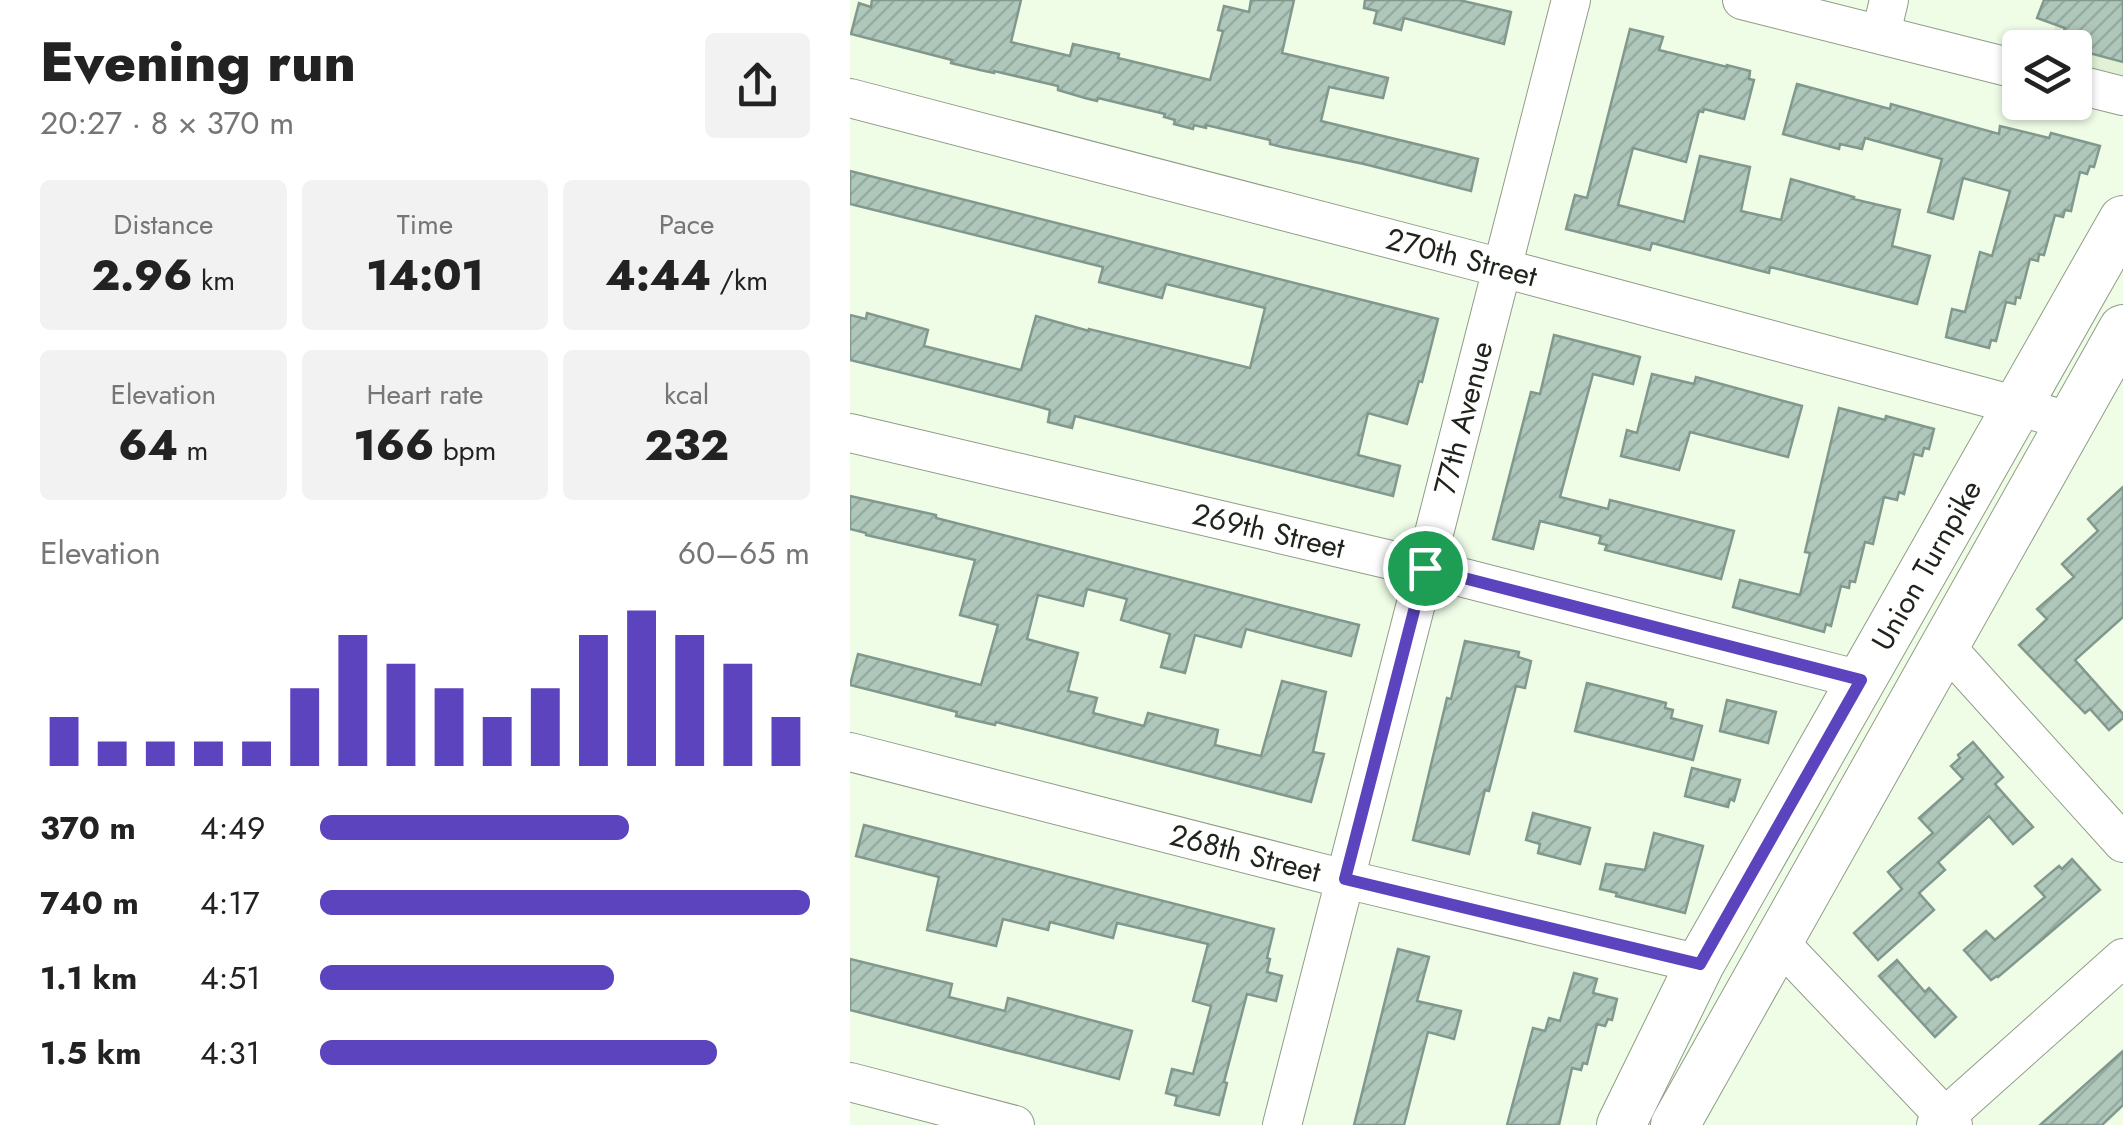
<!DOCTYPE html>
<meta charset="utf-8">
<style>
:root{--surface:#fff;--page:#f2f2f2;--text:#222;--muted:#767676;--accent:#5b44bd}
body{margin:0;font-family:Jost,sans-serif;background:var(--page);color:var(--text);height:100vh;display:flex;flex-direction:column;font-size:38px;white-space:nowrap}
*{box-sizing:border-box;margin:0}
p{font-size:32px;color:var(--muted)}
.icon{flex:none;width:55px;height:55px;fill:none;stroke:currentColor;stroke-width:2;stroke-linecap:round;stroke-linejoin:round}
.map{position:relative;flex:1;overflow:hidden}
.side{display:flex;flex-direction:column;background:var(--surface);width:850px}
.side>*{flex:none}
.controls{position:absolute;left:1152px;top:30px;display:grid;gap:20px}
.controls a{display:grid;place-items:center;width:90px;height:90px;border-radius:10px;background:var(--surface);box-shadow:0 2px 8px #0004;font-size:50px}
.pin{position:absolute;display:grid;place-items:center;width:85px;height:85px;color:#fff;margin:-42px;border:5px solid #fff;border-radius:50%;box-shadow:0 2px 10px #0007}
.round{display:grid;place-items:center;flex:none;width:105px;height:105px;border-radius:10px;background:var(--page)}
.summary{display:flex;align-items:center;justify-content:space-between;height:170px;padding:0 40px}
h1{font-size:55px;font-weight:800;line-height:75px}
.metrics{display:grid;grid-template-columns:repeat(3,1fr);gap:15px;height:170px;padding:10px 40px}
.metrics div{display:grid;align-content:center;border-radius:10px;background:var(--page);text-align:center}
.metrics b{font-size:42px;font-weight:800}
.metrics small{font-size:28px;font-weight:400}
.metrics p{font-size:28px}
.chart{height:280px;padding:20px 40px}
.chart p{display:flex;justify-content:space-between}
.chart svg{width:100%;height:180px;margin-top:10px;stroke:var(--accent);stroke-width:6}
ul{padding:0 40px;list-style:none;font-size:32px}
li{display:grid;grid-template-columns:160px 120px 1fr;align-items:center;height:75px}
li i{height:25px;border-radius:12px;background:var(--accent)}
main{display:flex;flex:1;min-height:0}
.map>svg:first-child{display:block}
</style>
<main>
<section class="side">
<div class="summary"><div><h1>Evening run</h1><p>20:27 · 8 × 370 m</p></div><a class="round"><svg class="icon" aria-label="share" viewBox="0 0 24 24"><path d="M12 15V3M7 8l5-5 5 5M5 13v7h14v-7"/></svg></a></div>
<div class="metrics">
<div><p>Distance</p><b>2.96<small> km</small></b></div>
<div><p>Time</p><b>14:01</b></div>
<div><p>Pace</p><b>4:44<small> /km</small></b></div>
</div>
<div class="metrics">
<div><p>Elevation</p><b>64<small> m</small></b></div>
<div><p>Heart rate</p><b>166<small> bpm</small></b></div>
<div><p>kcal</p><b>232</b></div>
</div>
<div class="chart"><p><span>Elevation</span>60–65 m</p>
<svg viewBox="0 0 160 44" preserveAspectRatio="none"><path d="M5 44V32M15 44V38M25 44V38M35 44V38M45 44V38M55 44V25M65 44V12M75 44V19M85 44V25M95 44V32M105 44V25M115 44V12M125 44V6M135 44V12M145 44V19M155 44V32"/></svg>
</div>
<ul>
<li><b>370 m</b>4:49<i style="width:63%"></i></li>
<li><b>740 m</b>4:17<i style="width:100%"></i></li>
<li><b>1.1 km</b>4:51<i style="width:60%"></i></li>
<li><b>1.5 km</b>4:31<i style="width:81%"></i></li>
</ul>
</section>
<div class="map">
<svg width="1273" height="1125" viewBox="0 0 1273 1125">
<defs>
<pattern id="building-hatch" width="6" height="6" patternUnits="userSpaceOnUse" patternTransform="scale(2.5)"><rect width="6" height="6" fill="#afc7bb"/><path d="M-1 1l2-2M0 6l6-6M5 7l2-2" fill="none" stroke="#96aba0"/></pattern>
</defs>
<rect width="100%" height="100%" fill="#effde7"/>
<polygon fill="#e0f1d5" points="1214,0 1273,0 1273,96 1225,84 1225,48 1198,48"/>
<g fill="url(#building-hatch)" stroke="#81988d" stroke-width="2.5">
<polygon points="22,0 171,0 161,42 220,56 223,44 269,54 268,58 360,80 373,31 368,30 374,6 399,12 401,0 444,0 432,53 538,78 533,98 479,87 471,121 628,159 621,191 514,164 432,147 420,144 420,140 356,125 356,128 344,125 343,129 324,124 325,120 314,117 315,114 248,98 247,101 235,98 208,90 208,86 144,71 144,73 130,70 101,63 102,60 1,34 9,3 21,7"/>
<polygon points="515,0 609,0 661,12 654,44 554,18 551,30 524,23 527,11 514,8"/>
<polygon points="1194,0 1273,0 1273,62 1209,45 1215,28 1187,18"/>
<polygon points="780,29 813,37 809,50 877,67 877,65 900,71 899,79 904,80 894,119 854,109 853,112 849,111 836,162 783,148 768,205 834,222 850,156 900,167 891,211 931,220 941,179 1004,197 1003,199 1050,210 1042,246 1080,256 1067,304 920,267 919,273 802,243 800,250 716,229 725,195 737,198"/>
<polygon points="947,84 1040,109 1041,104 1149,134 1150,126 1199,138 1201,133 1250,146 1244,167 1240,166 1237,174 1230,172 1221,211 1215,210 1213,217 1205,215 1194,255 1189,254 1188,261 1180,259 1170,298 1166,297 1165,304 1156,302 1146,341 1141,340 1139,348 1096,337 1102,309 1115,312 1130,252 1142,256 1160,191 1113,178 1103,219 1078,212 1092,159 1015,138 1012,149 990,144 989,149 933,134"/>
<polygon points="0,171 588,319 572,382 569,381 557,424 518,413 508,455 550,466 543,496 225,416 222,428 198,422 200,410 186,406 0,360 0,315 16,319 17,313 78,330 74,346 171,370 186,316 239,331 239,329 400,368 415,308 316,284 312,298 249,282 253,267 0,204"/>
<polygon points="704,335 790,357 783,384 743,374 710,497 758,509 760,500 884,531 871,579 755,550 757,545 749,543 751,536 690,521 683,549 643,539 681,392 690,394"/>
<polygon points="802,374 844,384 846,377 952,406 938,457 840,432 829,470 771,456 777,430 787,433"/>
<polygon points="989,408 1035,420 1036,416 1084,429 1079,449 1074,448 1072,456 1064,454 1054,494 1049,492 1047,500 1034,497 1023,544 1015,542 1005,582 1000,581 999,588 991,586 981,626 976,624 974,632 883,607 890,580 950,595 960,553 955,552"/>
<polygon points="1273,487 1273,617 1225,660 1273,714 1273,718 1259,730 1240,709 1235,713 1169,645 1197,619 1187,609 1224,577 1212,564 1248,531 1238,519"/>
<polygon points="0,496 86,515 86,518 509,625 501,656 396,629 391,647 345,635 335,673 311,667 320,634 271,620 277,599 237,589 233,606 188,595 177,639 228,653 218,691 247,698 243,713 294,726 298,713 368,730 365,745 411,756 432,681 476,692 463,752 474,754 461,802 146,722 145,725 106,716 107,712 0,685 8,654 131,685 148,625 110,615 125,560 16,535 16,533 0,529"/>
<polygon points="615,641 669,652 668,657 681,661 675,688 666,686 639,791 635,790 619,854 563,840 597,698 601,699"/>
<polygon points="737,683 816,703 815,708 823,710 821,718 852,726 843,760 725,731"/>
<polygon points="877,700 926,712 918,743 870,731"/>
<polygon points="1123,742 1153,777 1145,784 1183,827 1163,844 1139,816 1088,862 1095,870 1069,893 1084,910 1028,960 1004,933 1052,889 1038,872 1083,833 1069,818 1113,779 1101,766 1110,758 1108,755"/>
<polygon points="842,768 890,780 884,801 880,799 878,807 835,796"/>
<polygon points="683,813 740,828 730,864 688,853 690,844 676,840"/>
<polygon points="14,825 424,929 417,958 420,959 417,972 432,976 426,1001 397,994 374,1082 377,1083 369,1115 325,1105 327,1096 316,1093 322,1069 343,1074 361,1006 343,1001 358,944 267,923 263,938 200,922 198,930 153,919 146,946 77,930 89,877 6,856"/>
<polygon points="804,833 853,846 835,913 766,896 767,893 750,889 756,864 795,870"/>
<polygon points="1222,859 1250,890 1148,977 1147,976 1141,980 1114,950 1136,931 1145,940 1195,897 1185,886 1209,866 1212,869"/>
<polygon points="548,949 579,957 567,1001 611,1011 604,1039 578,1032 554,1125 504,1125"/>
<polygon points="0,959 102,984 99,997 155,1011 158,998 282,1031 269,1079 0,1010"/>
<polygon points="1047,960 1075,992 1079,988 1106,1017 1085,1037 1029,976"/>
<polygon points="724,973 747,979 743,993 767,999 762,1020 758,1019 755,1026 747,1024 737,1064 733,1063 731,1070 722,1068 709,1125 657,1125 683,1028 695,1031 699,1018 710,1021"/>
<polygon points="1273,1051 1273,1105 1252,1125 1190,1125"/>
</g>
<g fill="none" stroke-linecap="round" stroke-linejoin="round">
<g stroke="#909c88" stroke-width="40">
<g id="minor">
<polyline points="892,0 1170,70"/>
<polyline points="1031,34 1039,0"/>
<polyline points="1225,84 1273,96"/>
<path id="s1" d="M0,98L652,268L1146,400L1222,422"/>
<path id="s2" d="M0,433L575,568L1011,680"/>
<polyline points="1095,646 1273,843"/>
<path id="s3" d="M0,752L495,879L850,964"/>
<polyline points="929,942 1103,1125"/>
<polyline points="0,1082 165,1125"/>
<path id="s4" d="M432,1125L721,0"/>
<polyline points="1086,1125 1273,958"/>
</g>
</g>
<g stroke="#909c88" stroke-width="50">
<g id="major">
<path id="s5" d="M771,1125L850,964L1273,220"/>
<polyline points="825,1125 1273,329"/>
</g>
</g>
<use href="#minor" stroke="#fff" stroke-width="38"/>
<use href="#major" stroke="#fff" stroke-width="48"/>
</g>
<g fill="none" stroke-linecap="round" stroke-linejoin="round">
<g stroke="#fff" stroke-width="20">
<polygon id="route" points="575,568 1011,680 850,964 495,879"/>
</g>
<use href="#route" stroke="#5b44bd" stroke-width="12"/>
</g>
<g text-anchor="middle" stroke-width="10" stroke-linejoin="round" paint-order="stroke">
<g font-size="30" fill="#1e231b" stroke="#fff">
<text dy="10" stroke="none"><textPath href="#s1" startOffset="632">270th Street</textPath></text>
<text dy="10" stroke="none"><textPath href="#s4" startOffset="730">77th Avenue</textPath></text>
<text dy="10" stroke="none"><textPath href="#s2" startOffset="430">269th Street</textPath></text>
<text dy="10" stroke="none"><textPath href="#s5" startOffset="638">Union Turnpike</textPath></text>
<text dy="10" stroke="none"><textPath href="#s3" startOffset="408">268th Street</textPath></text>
</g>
</g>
</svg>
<div class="controls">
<a><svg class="icon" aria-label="layers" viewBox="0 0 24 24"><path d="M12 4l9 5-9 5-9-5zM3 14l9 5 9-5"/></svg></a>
</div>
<div class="pin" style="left:575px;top:568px;background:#1e9e55"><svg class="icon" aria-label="arrive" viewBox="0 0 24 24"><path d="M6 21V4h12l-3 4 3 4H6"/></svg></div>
</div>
</main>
